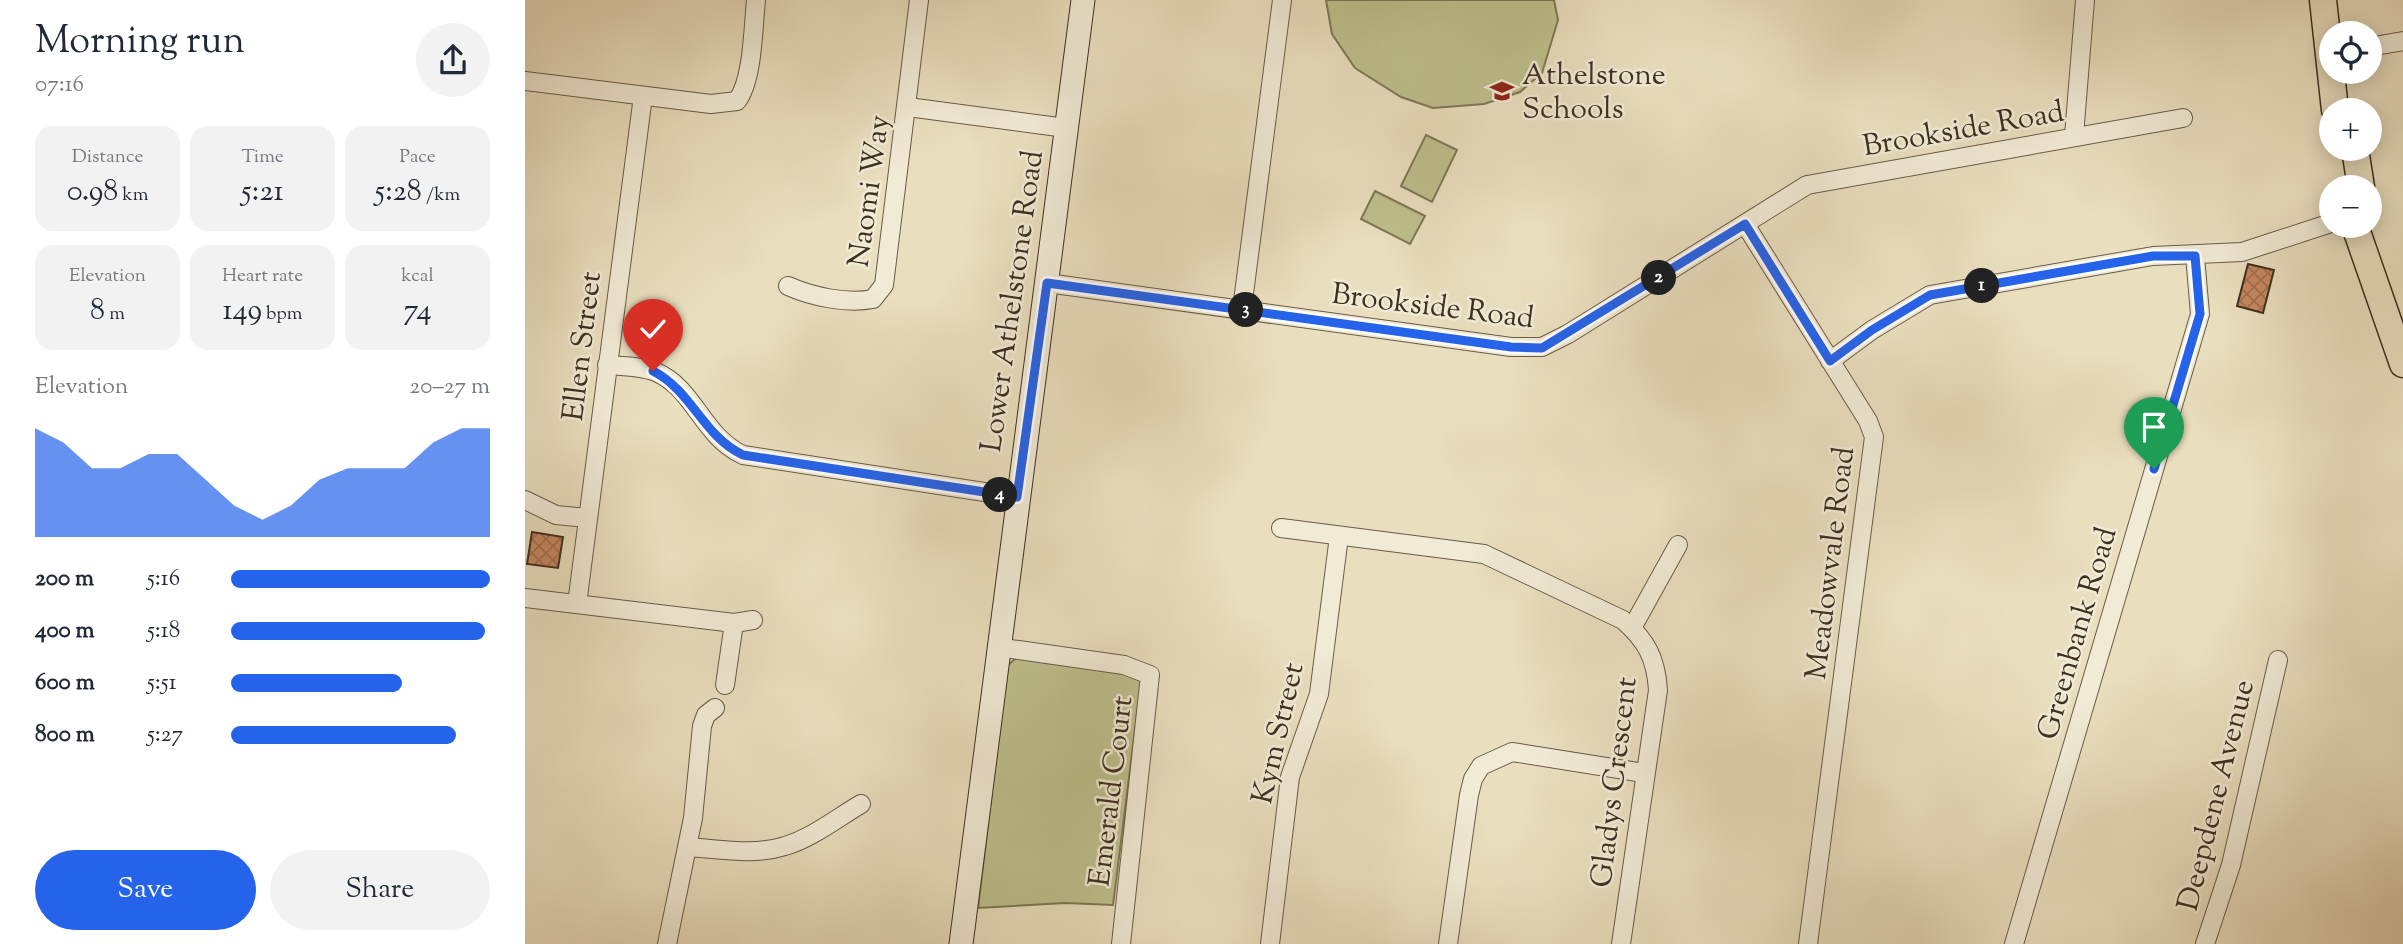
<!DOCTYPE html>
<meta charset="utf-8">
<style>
:root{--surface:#fff;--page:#f2f2f3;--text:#1f2937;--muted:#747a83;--accent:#2563eb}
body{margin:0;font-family:"Sorts Mill Goudy",serif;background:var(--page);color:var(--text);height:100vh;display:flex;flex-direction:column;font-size:26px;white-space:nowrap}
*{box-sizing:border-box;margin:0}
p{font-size:23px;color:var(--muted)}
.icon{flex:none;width:38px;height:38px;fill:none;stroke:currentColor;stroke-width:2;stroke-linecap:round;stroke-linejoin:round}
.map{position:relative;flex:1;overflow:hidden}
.sheet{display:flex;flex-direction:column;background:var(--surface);width:525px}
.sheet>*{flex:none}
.tools{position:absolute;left:1794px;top:21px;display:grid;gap:14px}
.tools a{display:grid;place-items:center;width:63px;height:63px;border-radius:50%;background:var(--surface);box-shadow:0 4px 18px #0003;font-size:35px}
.pin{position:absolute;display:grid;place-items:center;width:60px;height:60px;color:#fff;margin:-72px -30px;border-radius:50% 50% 50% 0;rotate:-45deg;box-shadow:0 0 7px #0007}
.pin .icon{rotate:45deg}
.km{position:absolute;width:35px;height:35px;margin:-18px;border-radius:50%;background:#222;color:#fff;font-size:19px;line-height:35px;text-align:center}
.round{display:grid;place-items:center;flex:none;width:74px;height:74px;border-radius:37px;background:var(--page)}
.summary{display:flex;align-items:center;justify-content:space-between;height:119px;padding:0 35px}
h1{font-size:38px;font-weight:600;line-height:52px}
.stats{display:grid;grid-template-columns:repeat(3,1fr);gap:10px;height:119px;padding:7px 35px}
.stats div{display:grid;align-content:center;border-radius:18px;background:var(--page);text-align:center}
.stats b{font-size:30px;font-weight:600}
.stats small{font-size:19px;font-weight:400}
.stats p{font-size:19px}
.chart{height:196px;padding:14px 35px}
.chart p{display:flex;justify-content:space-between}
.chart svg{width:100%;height:126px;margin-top:7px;fill:var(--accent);opacity:.7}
.cta{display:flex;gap:14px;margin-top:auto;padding:14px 35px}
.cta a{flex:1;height:80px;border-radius:42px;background:var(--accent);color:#fff;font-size:28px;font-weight:600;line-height:80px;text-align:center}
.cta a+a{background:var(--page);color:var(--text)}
ul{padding:0 35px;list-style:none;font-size:23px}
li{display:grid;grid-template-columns:112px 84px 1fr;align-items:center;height:52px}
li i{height:18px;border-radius:9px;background:var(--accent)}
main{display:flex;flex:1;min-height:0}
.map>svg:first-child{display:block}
</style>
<main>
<section class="sheet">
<div class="summary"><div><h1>Morning run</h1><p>07:16</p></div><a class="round"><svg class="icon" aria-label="share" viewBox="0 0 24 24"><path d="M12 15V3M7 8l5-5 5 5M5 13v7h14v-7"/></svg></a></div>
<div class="stats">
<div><p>Distance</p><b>0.98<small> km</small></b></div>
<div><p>Time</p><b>5:21</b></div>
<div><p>Pace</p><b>5:28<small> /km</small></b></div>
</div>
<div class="stats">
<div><p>Elevation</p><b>8<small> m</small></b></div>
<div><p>Heart rate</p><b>149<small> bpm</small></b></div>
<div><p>kcal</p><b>74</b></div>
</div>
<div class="chart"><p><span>Elevation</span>20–27 m</p>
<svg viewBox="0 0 160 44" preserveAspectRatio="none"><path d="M0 44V6L10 11L20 20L30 20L40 15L50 15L60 24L70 33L80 38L90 33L100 24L110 20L120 20L130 20L140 11L150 6L160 6V44z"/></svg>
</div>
<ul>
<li><b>200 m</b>5:16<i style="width:100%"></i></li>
<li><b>400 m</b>5:18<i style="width:98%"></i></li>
<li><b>600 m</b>5:51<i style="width:66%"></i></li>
<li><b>800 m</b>5:27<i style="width:87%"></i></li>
</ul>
<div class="cta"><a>Save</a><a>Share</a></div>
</section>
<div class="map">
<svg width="1878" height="944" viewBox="0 0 1878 944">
<defs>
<pattern id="building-cross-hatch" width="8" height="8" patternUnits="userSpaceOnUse" patternTransform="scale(1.75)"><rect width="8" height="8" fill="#c6865e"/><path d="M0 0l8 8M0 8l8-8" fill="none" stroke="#a26e4d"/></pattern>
</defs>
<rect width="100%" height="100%" fill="#e9debe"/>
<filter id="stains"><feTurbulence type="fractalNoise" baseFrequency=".00286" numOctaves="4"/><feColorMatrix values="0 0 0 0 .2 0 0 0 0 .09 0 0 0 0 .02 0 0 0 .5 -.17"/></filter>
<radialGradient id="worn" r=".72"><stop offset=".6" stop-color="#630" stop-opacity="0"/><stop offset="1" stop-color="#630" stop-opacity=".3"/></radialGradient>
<g fill="#bebf8c" stroke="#7e7756" stroke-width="2">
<polygon points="801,0 1029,0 1033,20 1017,73 995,92 959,104 908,108 876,97 830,68 807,34"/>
<polygon points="901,135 932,150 907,202 876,186"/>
<polygon points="850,191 900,216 885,244 836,219"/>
<polygon points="491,658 608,673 616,682 588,905 540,903 453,908 482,666"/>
</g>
<g fill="url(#building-cross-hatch)" stroke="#3e2f20" stroke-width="2">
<polygon points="1723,264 1749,270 1738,313 1712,306"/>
<polygon points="7,532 38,537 33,568 2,564"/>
</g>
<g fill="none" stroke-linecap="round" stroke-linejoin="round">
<g stroke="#695b48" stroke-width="20">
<g id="street">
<polyline points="1844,47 1878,41"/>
<path d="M0,81L186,104L212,101C228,80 228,28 231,0"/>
<polyline points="383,107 541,128"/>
<polyline points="1549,136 1560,0"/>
<polyline points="1220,224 1343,421 1349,437 1283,944"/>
<polyline points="522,283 986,347 1017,347 1043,334 1282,185 1658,118"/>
<path d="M263,286C288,297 322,304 348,299L359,285L394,0"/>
<polyline points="717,309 757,0"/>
<polyline points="1305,361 1347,330 1405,295 1628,256 1717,252 1806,223"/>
<path d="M82,365C98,366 116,366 131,372C170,389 177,436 218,455L492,497"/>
<polyline points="0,500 31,515 62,518"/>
<path d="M756,528L959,554L1098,620C1121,640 1131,658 1133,690L1096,944"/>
<polyline points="0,598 209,623 228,620"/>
<polyline points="52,604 118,96"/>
<polyline points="1107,628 1153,545"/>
<polyline points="472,647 599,665 625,675 596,944"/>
<polyline points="200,685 209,623"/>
<path d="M163,847C195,849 229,856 260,846C287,838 312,818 336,804"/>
<polyline points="142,944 168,818 177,726 181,715 190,708"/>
<polyline points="745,944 765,777 794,694 814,536"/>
<polyline points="923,944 944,795 948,779 956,766 987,752 1119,773"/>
<polyline points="1489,944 1675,314 1670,256"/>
<polyline points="1680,944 1706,865 1753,660"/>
</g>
</g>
<g stroke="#3e2f20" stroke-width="25">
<polyline id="secondary" points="436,944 558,0"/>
</g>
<g stroke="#3e2f20" stroke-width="29">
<g id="primary">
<polyline points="1798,0 1810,110"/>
<polyline points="1830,149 1836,187"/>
<polyline points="1830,226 1878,364"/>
</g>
</g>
<use href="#street" stroke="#f1ead5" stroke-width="18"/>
<use href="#secondary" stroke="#f1ead5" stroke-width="23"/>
<use href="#primary" stroke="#e9debe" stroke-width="26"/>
</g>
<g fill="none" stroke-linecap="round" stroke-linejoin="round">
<g stroke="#fff" stroke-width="14">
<path id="route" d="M128,371C167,391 178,436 218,455L492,497L522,283L986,347L1017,348L1220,224L1305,361L1347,330L1405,295L1628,256H1670L1675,314L1629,469"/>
</g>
<use href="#route" stroke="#2563eb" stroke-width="9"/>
</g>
<defs>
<g id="school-bare" transform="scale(1.89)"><path d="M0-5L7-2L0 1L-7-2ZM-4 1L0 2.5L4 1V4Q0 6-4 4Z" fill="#8f2418" stroke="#f1ead5" stroke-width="2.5" paint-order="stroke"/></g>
</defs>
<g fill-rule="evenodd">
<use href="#school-bare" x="977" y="91"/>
</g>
<g text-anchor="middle" stroke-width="5" stroke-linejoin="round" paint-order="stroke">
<g font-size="30" fill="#3e2f20" stroke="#f1ead5" text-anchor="start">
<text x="997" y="84">Athelstone<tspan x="997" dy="34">Schools</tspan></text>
</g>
<g font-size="30" fill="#3e2f20" stroke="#f1ead5">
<text transform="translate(1438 128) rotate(-10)" y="10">Brookside Road</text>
<text transform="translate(343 191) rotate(-82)" y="10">Naomi Way</text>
<text transform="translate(486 301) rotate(-82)" y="10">Lower Athelstone Road</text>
<text transform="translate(908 305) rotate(7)" y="10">Brookside Road</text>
<text transform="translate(56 346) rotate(-83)" y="10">Ellen Street</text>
<text transform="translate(1304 563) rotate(-83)" y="10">Meadowvale Road</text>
<text transform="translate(1551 633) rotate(-74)" y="10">Greenbank Road</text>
<text transform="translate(752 733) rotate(-77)" y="10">Kym Street</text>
<text transform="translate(1088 782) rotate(-83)" y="10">Gladys Crescent</text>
<text transform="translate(585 791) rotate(-83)" y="10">Emerald Court</text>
<text transform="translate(1690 795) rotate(-76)" y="10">Deepdene Avenue</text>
</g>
</g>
<rect width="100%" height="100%" filter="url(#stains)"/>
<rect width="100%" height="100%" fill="url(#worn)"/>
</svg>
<div class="tools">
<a><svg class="icon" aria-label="locate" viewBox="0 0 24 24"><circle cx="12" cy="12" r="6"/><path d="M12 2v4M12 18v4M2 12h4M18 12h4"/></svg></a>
<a>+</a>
<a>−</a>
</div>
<div class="pin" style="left:1629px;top:469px;background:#1e9e55"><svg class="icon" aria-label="arrive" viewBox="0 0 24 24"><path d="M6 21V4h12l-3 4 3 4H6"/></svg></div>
<div class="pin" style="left:128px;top:371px;background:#d93025"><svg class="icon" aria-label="check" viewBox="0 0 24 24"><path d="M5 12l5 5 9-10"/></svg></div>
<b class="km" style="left:1457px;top:286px">1</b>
<b class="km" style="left:1134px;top:278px">2</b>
<b class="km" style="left:721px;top:310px">3</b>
<b class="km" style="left:475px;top:495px">4</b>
</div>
</main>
